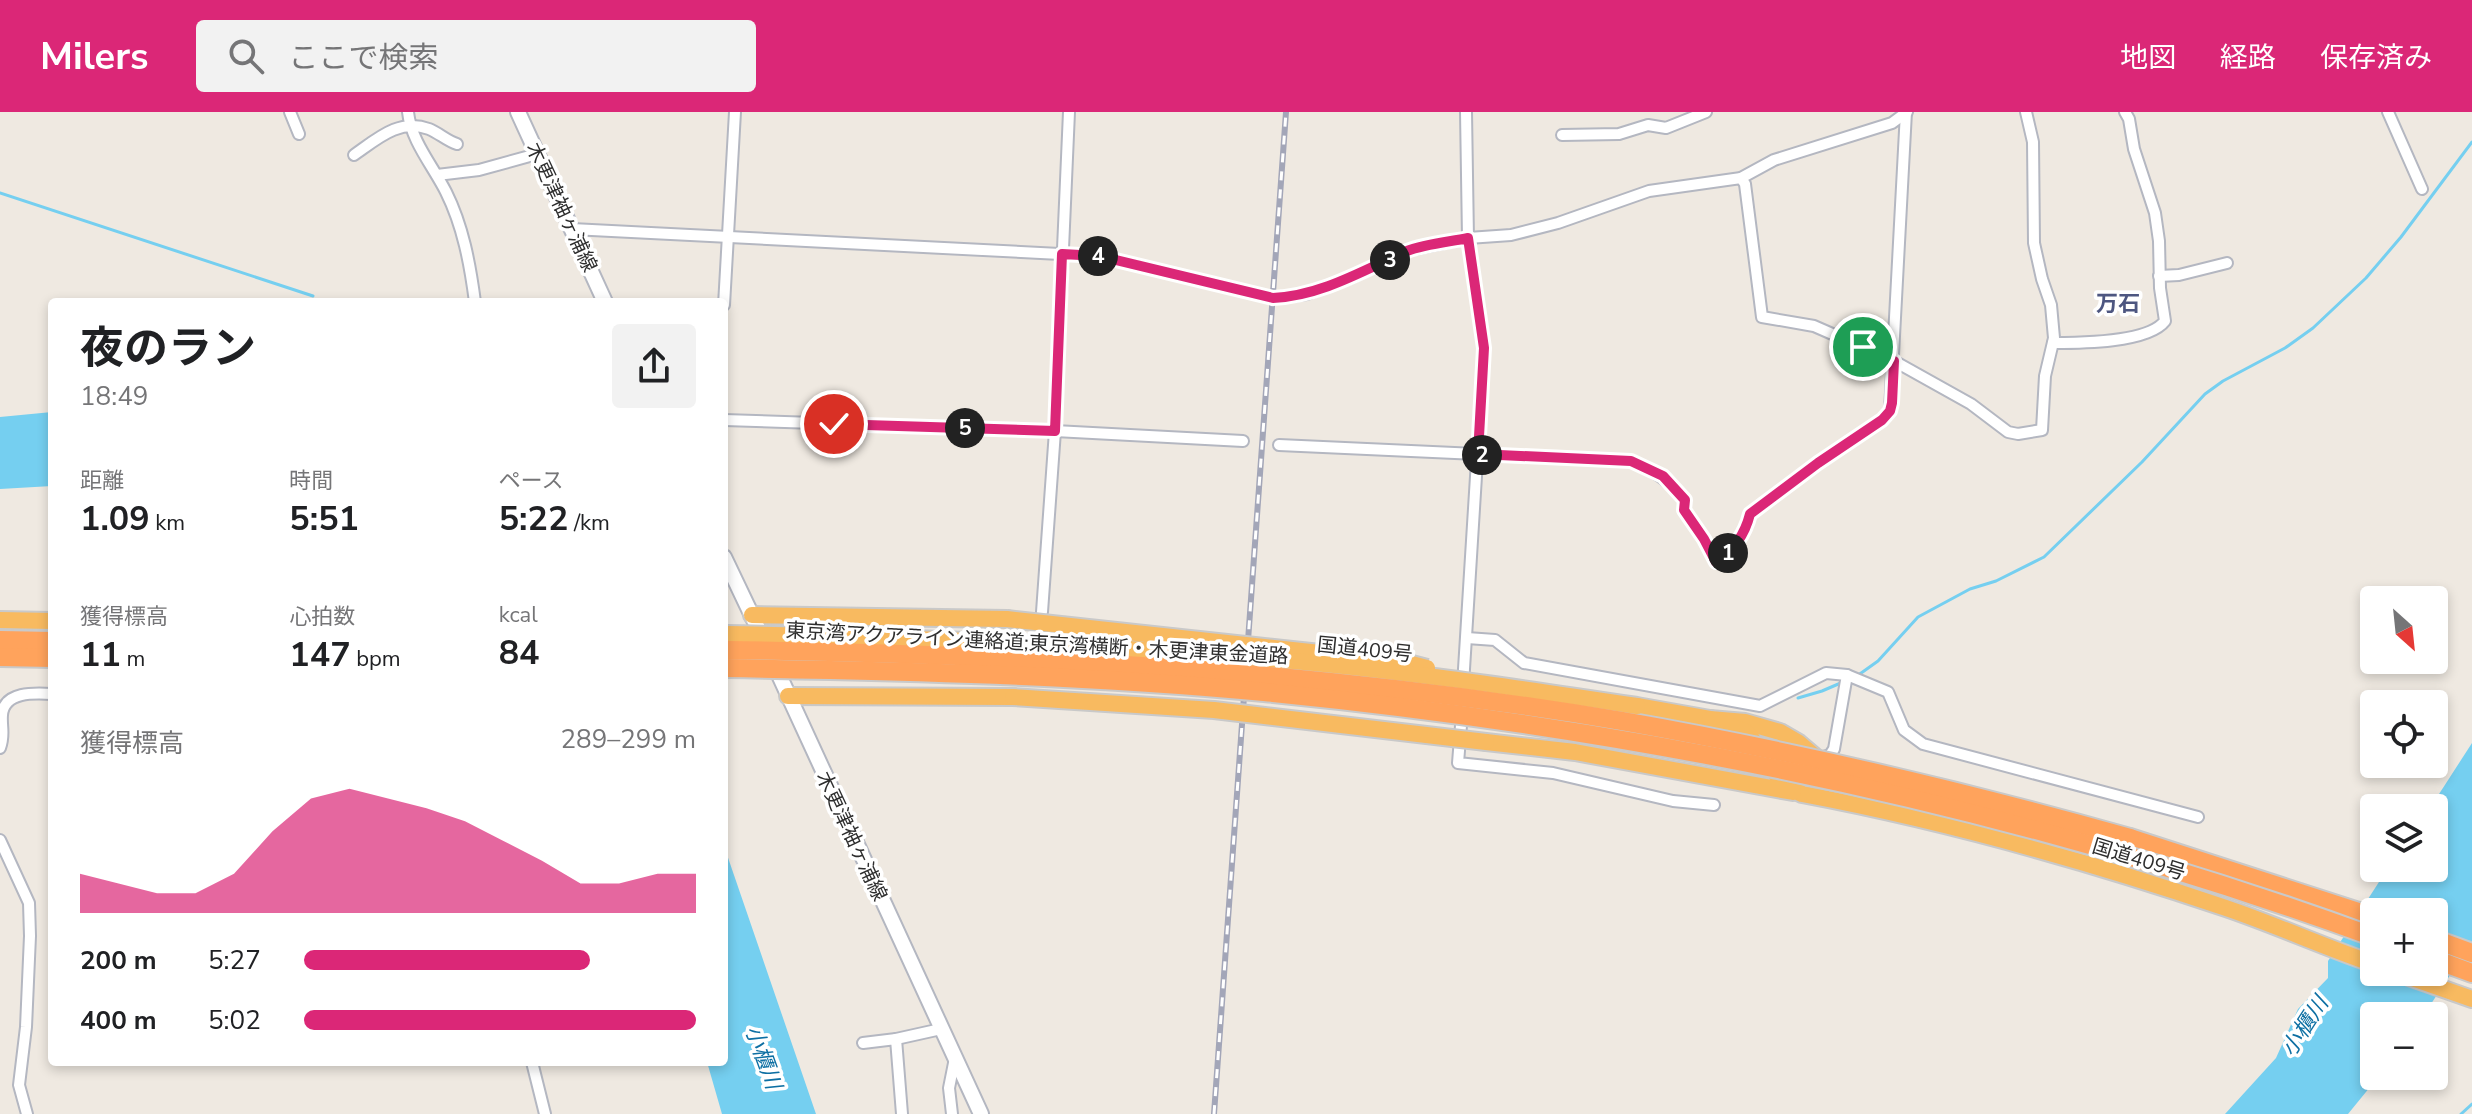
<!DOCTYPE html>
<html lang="ja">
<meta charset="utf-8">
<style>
:root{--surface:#fff;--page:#f2f2f2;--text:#202124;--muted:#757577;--accent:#db2777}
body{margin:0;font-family:"Nunito Sans","Noto Sans JP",sans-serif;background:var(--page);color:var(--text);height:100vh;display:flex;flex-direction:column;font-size:30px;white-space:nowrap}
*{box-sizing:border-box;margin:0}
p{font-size:26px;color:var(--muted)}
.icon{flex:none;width:44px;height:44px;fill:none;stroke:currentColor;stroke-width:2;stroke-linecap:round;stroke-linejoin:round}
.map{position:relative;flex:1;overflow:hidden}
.side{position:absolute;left:48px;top:186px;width:680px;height:768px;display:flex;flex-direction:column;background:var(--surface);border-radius:8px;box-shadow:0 4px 12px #0003}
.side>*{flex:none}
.needle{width:52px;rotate:153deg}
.controls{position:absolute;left:2360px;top:474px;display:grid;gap:16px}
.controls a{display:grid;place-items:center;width:88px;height:88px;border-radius:8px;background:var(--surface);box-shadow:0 4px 12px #0003;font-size:40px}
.pin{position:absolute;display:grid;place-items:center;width:68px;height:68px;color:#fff;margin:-34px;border:4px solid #fff;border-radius:50%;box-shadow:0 2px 8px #0007}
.km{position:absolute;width:40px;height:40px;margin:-20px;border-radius:50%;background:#222;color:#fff;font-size:22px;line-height:40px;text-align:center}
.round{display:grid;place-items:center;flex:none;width:84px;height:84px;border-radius:8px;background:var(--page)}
.head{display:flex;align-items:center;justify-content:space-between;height:136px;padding:0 32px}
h1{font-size:44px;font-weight:700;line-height:60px}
.stats{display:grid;grid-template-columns:repeat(3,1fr);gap:12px;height:136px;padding:8px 32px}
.stats div{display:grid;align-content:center}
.stats b{font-size:34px;font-weight:700}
.stats small{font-size:22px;font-weight:400}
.stats p{font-size:22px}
.chart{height:224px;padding:16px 32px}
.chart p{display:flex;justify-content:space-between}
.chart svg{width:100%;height:144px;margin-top:8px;fill:var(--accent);opacity:.7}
ul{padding:0 32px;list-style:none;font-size:26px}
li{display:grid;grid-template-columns:128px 96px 1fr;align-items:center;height:60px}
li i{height:20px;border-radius:10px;background:var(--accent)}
header{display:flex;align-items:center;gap:48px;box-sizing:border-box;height:112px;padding:0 40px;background:var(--accent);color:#fff}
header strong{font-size:38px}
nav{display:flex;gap:44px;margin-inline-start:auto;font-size:28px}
.search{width:560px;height:72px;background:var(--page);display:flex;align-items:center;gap:20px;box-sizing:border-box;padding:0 28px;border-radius:8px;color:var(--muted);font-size:30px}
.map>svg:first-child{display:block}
</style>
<header>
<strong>Milers</strong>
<div class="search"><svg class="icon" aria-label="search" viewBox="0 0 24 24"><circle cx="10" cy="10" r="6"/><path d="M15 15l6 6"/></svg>ここで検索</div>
<nav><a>地図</a><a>経路</a><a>保存済み</a></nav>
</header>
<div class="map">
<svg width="2472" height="1002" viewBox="0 0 2472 1002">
<rect width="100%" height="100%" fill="#efe9e1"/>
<g fill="#75cff0" fill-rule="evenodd">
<polygon points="52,300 52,374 0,377 0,305"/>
<path d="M2472,631V830L2423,904H2374V964H2379L2348,1002H2225L2276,946L2298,897L2328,866V849L2388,756H2434V696H2430ZM2374,800H2434V860H2374Z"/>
<polygon points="724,734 816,1002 722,1002 707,950 724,950"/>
</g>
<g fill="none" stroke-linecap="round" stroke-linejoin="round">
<g stroke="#75cff0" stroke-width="3">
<polyline points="0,81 313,184"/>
<polyline points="1857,564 1878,549 1918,505 1970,477 1996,469 2044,445 2142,350 2205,282 2223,269 2285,236 2313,216 2366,166 2401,125 2472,30"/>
<polyline points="1798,586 1822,579 1843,570"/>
<polyline points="2461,1002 2472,992"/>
</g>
<g stroke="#b4b7c1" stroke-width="14">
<g id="minor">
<polyline points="290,0 299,22"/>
<path d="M408,0C411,29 433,54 446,80C463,114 470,152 475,190"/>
<polyline points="2388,0 2422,77"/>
<polyline points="1562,23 1619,22 1648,13 1666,16 1706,0"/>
<path d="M354,43C377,27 399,6 429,17C439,21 447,29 457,32"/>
<polyline points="437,63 479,58 537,42"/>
<polyline points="1741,66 1745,72 1762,205 1814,214 1894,249 1971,292 2008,320 2018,322 2042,318 2045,264 2054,226 2051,193 2042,167 2034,131 2033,30 2026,0"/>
<polyline points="572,117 1099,144 1273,186 1307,182 1350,166 1410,138 1468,126 1511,123 1558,111 1649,79 1741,66 1774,48 1892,11 1907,0"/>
<polyline points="2159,164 2179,163 2227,151"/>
<polyline points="724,193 735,0"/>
<path d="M2053,231C2080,231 2148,231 2165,209L2160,176L2159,129L2155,101L2134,37L2129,7L2125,0"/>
<polyline points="724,308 1055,319 1243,329"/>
<path d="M1279,333L1631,349C1655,360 1668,367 1685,388L1684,398L1704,427L1716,450C1733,438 1745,422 1750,402L1818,351L1882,308L1890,299L1906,0"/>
<polyline points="1042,500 1055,319 1069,0"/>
<polyline points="1467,526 1495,528 1524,551 1760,594 1826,561 1847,563 1888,580 1904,618 1923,632 2198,705"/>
<polyline points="1463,573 1484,236 1468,126 1466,0"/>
<polyline points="1462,601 1458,651 1553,661 1673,689 1714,693"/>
<path d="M0,636C5,623 1,615 2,603C4,579 35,581 52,582"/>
<polyline points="1820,646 1830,643 1834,637 1847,563"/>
<polyline points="0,728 29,791 30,824 26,915 19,973 27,1002"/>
<polyline points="896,927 941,917"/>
<polyline points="863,931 896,927 902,1002"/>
<polyline points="532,950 545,1002"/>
<polyline points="952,1002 949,976 955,946"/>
</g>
</g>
<g stroke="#b4b7c1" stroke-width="18">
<g id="secondary">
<polyline points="518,0 605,190"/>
<polyline points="724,445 764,529"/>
<polyline points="774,552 981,1002"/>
</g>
</g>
<g stroke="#c9c9c9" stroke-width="20">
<g id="trunk">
<polyline points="752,503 1007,507"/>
<polyline points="0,508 52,509"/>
<polyline points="788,584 1013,585"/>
<polyline points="1637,594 1710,607 1745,610 1780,620 1799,631 1819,648"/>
<path d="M1710,607L1744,619L1752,627L1778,665L1790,676L1802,682C1946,709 2087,749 2226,796C2276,813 2324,835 2374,852"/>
<polyline points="1486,630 1575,640 1793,680"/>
<polyline points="2395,860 2472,887"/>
</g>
</g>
<g stroke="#c9c9c9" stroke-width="22">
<g id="motorway">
<polyline points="0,528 52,529"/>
<polyline points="0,545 52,546"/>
<polyline points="2130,726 2374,805"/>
<polyline points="2434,827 2472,841"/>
<polyline points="2434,847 2472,861"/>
</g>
</g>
<use href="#minor" stroke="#fff" stroke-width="10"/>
<use href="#secondary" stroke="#fff" stroke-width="14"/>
<use href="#trunk" stroke="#f8ba60" stroke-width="16"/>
<use href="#motorway" stroke="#ffa35c" stroke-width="18"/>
<g stroke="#a3a6b8" stroke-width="6">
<polyline id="rail" points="1214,1002 1286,0"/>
</g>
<use href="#rail" stroke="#fff" stroke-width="3" stroke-dasharray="9" stroke-linecap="butt"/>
<g stroke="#c9c9c9" stroke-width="20" stroke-linecap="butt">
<g id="trunk-bridge">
<polyline points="1007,507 1404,550 1427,556"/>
<path d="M724,522C902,525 1080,532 1258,546C1385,556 1511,575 1637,594"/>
<polyline points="1013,585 1214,598 1486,630"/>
</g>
</g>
<g stroke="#c9c9c9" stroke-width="22" stroke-linecap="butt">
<g id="motorway-bridge">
<path d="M724,538C1024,542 1325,559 1622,609C1793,639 1963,679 2130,726"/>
<path d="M724,556C904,559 1085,563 1264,580C1642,617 2016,694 2374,825"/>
</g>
</g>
<use href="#trunk-bridge" stroke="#f8ba60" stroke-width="16"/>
<use href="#motorway-bridge" stroke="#ffa35c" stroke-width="18"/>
</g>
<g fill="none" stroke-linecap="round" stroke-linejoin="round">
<g stroke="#fff" stroke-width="16">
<path id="route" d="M834,312L1055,319L1062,142L1099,144L1273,186C1321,184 1364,158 1407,139C1425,132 1448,130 1468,126L1484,236L1478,342L1631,349L1663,364L1685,388L1684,398L1704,427L1716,450C1733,439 1745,422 1750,402L1818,351L1882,308L1890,299L1892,291L1894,249L1863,235"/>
</g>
<use href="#route" stroke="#db2777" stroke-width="10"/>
</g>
<g text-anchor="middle" stroke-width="7" stroke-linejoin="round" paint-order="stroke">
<g font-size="20" fill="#2e2e2e" stroke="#fff">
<text transform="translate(562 95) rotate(65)" y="7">木更津袖ヶ浦線</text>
<text transform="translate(1037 531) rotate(3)" y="7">東京湾アクアライン連絡道;東京湾横断・木更津東金道路</text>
<text transform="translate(1365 537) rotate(6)" y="7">国道409号</text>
<text transform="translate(852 724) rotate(65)" y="7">木更津袖ヶ浦線</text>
<text transform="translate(2139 747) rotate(17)" y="7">国道409号</text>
</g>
<g font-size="22" font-weight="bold" fill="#4d5680" stroke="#fff">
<text x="2118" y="199">万石</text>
</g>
<g font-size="22" font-style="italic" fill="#0d6fa3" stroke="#fff">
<text transform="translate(2304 914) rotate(-57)" y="8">小櫃川</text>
<text transform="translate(764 945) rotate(70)" y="8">小櫃川</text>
</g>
</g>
</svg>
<div class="controls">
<a><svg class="needle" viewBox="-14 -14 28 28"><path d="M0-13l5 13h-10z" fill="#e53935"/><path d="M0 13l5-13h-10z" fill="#757577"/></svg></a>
<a><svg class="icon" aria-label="locate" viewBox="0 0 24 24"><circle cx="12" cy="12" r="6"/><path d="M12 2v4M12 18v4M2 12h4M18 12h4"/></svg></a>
<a><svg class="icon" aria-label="layers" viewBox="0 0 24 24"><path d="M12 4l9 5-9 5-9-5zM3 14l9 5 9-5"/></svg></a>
<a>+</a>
<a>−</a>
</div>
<div class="pin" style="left:1863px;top:235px;background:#1e9e55"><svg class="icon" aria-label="arrive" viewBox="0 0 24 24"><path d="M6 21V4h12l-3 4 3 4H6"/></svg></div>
<div class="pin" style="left:834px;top:312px;background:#d93025"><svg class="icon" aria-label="check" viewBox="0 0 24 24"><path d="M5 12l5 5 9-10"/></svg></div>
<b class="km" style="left:1728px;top:441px">1</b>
<b class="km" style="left:1482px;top:343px">2</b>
<b class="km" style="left:1390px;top:148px">3</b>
<b class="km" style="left:1098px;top:144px">4</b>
<b class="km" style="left:965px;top:316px">5</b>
<section class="side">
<div class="head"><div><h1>夜のラン</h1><p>18:49</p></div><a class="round"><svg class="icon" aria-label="share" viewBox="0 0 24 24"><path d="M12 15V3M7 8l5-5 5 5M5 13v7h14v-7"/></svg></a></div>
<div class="stats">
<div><p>距離</p><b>1.09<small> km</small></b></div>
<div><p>時間</p><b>5:51</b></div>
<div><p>ペース</p><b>5:22<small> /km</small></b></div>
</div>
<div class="stats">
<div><p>獲得標高</p><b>11<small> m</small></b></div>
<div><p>心拍数</p><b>147<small> bpm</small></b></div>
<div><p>kcal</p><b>84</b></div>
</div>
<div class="chart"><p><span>獲得標高</span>289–299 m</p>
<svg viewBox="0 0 160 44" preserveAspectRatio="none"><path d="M0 44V32L10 35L20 38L30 38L40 32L50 19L60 9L70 6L80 9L90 12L100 16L110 22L120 28L130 35L140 35L150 32L160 32V44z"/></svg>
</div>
<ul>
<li><b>200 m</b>5:27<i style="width:73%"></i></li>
<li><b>400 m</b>5:02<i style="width:100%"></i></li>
</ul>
</section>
</div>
